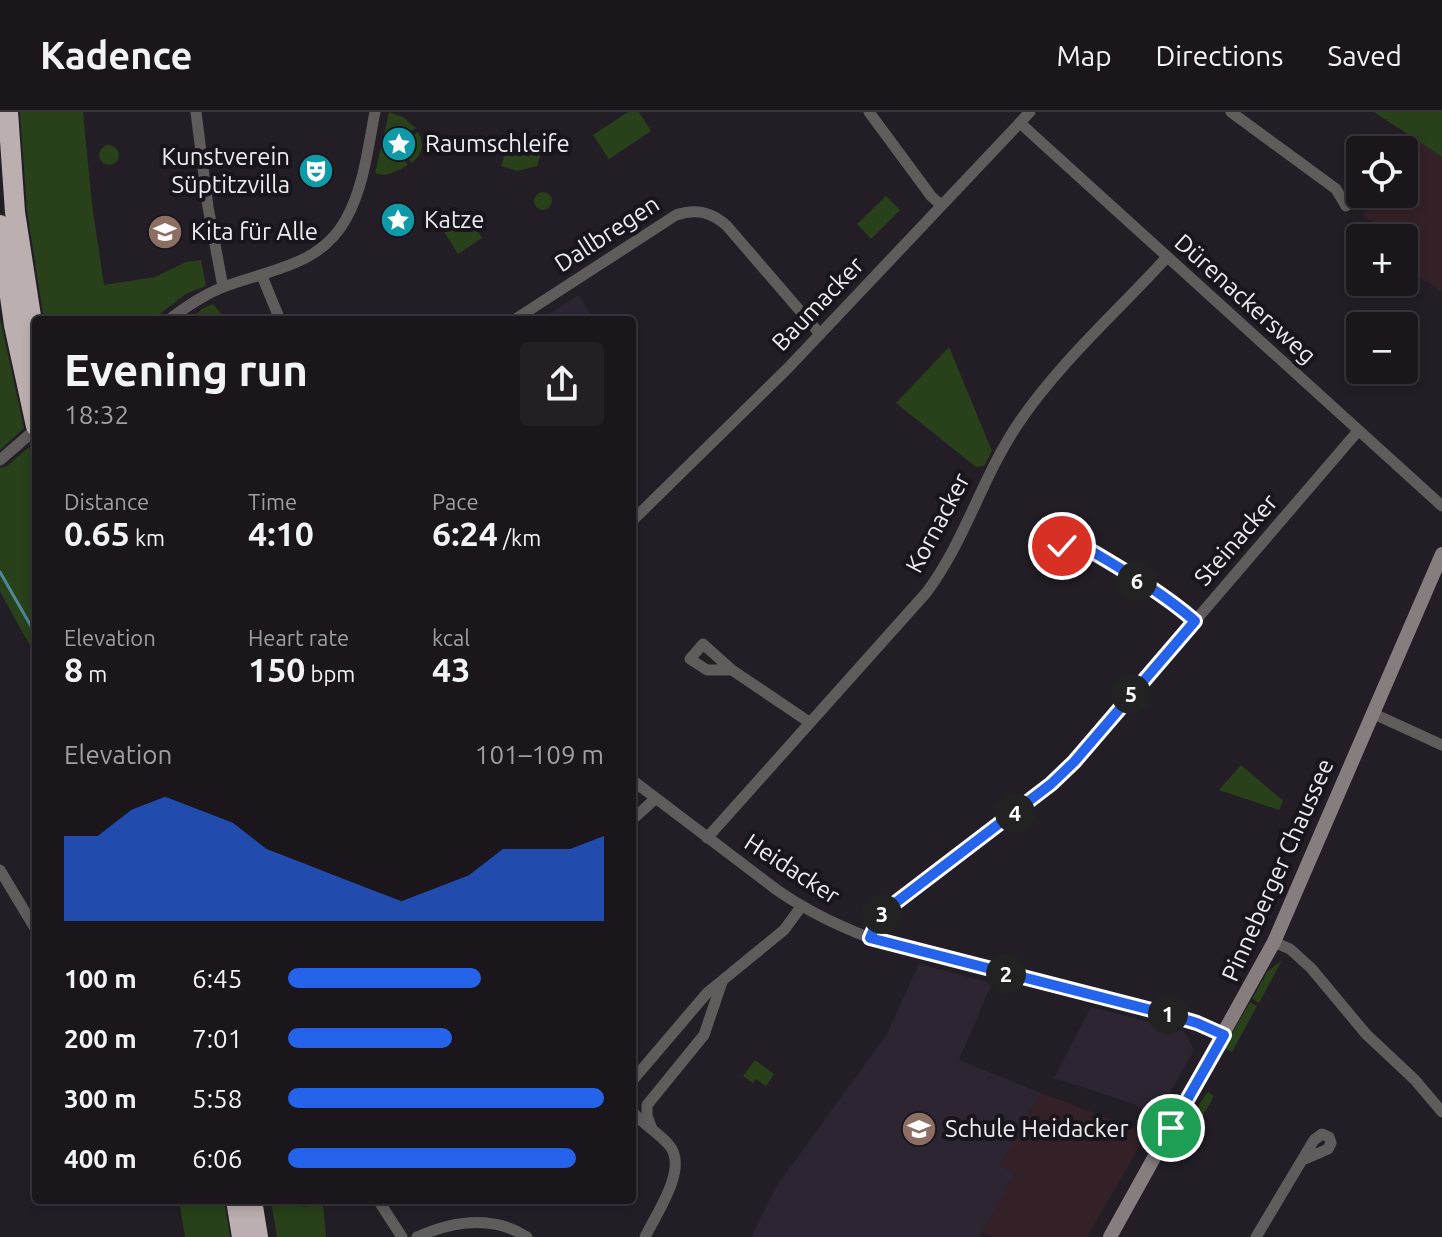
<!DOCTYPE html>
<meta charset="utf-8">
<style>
:root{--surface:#1a161c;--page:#231f25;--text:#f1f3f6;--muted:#9f9fa3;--line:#38353b;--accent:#2563eb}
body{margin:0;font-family:Ubuntu,sans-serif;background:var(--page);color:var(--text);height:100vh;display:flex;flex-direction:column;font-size:30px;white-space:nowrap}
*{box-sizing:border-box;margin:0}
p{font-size:26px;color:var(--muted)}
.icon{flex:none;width:44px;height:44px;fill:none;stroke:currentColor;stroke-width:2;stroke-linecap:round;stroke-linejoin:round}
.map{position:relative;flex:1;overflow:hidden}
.side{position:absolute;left:32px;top:204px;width:604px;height:888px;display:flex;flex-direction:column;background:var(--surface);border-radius:8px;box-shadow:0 4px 12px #0003,0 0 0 2px var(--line)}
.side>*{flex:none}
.tools{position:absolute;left:1346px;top:24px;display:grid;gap:16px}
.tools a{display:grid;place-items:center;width:72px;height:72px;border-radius:8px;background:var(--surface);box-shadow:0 4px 12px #0003,0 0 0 2px var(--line);font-size:40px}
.pin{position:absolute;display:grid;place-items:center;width:68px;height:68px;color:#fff;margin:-34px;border:4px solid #fff;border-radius:50%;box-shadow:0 2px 8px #0007}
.km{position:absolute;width:40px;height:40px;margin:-20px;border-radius:50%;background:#222;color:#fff;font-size:22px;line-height:40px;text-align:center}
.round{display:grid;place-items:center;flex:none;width:84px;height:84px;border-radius:8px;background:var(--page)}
.summary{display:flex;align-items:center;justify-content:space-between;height:136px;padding:0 32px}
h1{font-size:44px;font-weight:700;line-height:60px}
.stats{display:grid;grid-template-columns:repeat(3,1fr);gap:12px;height:136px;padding:8px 32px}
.stats div{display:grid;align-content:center}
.stats b{font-size:34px;font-weight:700}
.stats small{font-size:22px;font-weight:400}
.stats p{font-size:22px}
.chart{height:224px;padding:16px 32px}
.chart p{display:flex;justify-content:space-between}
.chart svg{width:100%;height:144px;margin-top:8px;fill:var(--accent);opacity:.7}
ul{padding:0 32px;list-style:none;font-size:26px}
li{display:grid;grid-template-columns:128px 96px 1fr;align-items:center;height:60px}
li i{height:20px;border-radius:10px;background:var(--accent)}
header{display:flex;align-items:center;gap:48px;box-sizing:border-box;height:112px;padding:0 40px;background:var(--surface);border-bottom:2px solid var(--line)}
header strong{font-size:38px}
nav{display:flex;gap:44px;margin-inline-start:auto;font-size:28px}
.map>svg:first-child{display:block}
</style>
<header>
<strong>Kadence</strong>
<nav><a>Map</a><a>Directions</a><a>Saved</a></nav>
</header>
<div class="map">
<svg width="1442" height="1125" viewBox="0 0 1442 1125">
<rect width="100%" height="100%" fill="#231e26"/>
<g fill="#2d2532">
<polygon points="578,183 595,208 540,208 541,208"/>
<polygon points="919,852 992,871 959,948 1041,981 1000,1053 1016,1060 980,1125 751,1125 776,1075 887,922"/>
<polygon points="1091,895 1184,919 1194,938 1156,1005 1134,992 1054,966"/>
</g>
<g fill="#342127">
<polygon points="1412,25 1442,45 1442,179 1404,157 1404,126 1399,126 1363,104 1377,82 1404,82 1404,39"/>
<polygon points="1041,981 1147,1021 1087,1125 994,1125 982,1120 1016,1061 999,1054"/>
</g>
<g fill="#28411a">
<polygon points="20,0 83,0 92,93 104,173 155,165 186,150 201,148 206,174 187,181 152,208 44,208 27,98"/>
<path d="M389,0L403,5L416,16L408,21L404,17H398L390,25V43L394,46L401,44L408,53C397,59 387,66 375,61Z"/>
<polygon points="628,0 639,0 651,19 609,47 593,23"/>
<polygon points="1374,0 1442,0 1442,45"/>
<path d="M418,20C425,32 423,43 411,51L404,40L408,34L407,27Z"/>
<polygon points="511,22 544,32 537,54 517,59 501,54"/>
<circle cx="109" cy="43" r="10"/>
<circle cx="543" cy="89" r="9"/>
<polygon points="886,84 900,98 871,127 857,112"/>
<polygon points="467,102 482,126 458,142 443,118"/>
<polygon points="213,192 224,205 220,208 190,208 202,197"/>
<polygon points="0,206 24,316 0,338"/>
<polygon points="949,235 992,339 984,354 976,355 896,291"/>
<polygon points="29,335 36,366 36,544 0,480 0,356 7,354"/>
<polygon points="1241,653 1283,689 1279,698 1219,678"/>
<polygon points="1282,848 1259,891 1252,887 1267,860"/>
<polygon points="1250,890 1257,894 1232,940 1224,936"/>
<polygon points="755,948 774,962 766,974 756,967 753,971 743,964"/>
<path d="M1208,980L1214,984L1183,1039L1177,1035C1188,1017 1194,997 1208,980Z"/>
<polygon points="179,1088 224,1088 230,1125 185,1125"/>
<polygon points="271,1088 303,1088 303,1095 323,1092 326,1125 277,1125"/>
</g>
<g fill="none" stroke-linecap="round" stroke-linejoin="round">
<polyline stroke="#4f8899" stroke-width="3" points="0,460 36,523"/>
<g stroke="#615c5c" stroke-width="11">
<polyline points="196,0 208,95 223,175"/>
<polyline points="869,0 931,84 941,93"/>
<polyline points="1231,0 1336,77 1346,94"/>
<polyline points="1020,11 1442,394"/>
<polyline points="262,164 280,208"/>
<path d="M168,208C185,196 201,184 221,176C266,158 320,155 346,107C364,75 368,35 375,0"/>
<path d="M514,208L676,103C696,96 712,100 727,114L820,222"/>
<polyline points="0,348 36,317"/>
<polyline points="632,409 788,256 1030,0"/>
<path d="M1089,438C1076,437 1065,439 1057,427L1059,417L1072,413L1079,419L1089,438L1180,496L1195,509"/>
<polyline points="732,558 707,558 690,547 703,532 732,558 809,610"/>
<polyline points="1372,601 1442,633"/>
<path d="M632,668L777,778C811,802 849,819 889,833L1167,902L1197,911L1224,923"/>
<polyline points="632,708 655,687"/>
<path d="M707,726L926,481C966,428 982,364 1020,309C1061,249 1118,199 1167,145"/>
<polyline points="0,758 36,818"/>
<polyline points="870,826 877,810 890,795 1026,693 1074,650 1358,319"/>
<polyline points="1274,830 1290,837 1311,856 1366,922 1415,968 1442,1000"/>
<polyline points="632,969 707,881 784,818 801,795"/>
<path d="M632,999C642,1012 658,1020 669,1033C689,1056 656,1102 645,1125"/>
<polyline points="652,1017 647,1004 647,993 704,923 722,870"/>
<polyline points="378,1088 402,1125"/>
<path d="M417,1125C453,1109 493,1103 527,1125"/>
<polyline points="1256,1125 1314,1028 1322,1022 1329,1025 1331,1031 1328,1037 1305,1047"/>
</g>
<polyline stroke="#857d7e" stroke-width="14" points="1110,1125 1274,830 1442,442"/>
<g stroke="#bcafb0" stroke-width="20">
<polyline points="8,0 15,100 36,237"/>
<polyline points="0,113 14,213 36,314"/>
<polyline points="236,1088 242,1125"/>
<polyline points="252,1088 258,1125"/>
</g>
</g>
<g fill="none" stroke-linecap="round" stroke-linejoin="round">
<g stroke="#fff" stroke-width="16">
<path id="route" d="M1062,434C1072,439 1083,435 1093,440C1127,460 1165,483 1195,509L1074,650L1051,672L890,795L877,810L870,826L1167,902L1197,911L1224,923L1171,1016"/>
</g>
<use href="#route" stroke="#2563eb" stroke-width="10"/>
</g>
<defs>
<g id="sight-disc" transform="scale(1.8)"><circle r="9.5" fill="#0f9aa8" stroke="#19151c"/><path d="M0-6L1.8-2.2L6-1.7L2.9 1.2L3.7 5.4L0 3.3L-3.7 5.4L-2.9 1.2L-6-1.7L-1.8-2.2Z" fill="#fff"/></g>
<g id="theatre-disc" transform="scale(1.8)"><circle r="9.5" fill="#0f9aa8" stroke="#19151c"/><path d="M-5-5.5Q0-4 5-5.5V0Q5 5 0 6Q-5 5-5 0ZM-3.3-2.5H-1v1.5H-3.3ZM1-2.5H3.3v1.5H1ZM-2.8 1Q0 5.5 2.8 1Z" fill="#fff"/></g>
<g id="school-disc" transform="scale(1.8)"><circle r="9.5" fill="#8d6e63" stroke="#19151c"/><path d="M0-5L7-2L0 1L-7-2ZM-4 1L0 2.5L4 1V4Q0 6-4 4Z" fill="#fff"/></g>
</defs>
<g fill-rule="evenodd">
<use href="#sight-disc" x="399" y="32"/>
<use href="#theatre-disc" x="316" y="59"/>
<use href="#sight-disc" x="398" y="108"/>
<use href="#school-disc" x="165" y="120"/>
<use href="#school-disc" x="919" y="1017"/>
</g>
<g text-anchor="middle" stroke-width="8" stroke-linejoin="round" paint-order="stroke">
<g font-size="24" fill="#eeebf1" stroke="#19151c" text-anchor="start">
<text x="425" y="40">Raumschleife</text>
<text x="290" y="53" text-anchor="end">Kunstverein<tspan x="290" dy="28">Süptitzvilla</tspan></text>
<text x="424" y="116">Katze</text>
<text x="191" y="128">Kita für Alle</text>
<text x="945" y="1025">Schule Heidacker</text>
</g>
<g font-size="24" fill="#eeebf1" stroke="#19151c">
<text transform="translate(607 122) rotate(-33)" y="8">Dallbregen</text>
<text transform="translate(1245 187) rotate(42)" y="8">Dürenackersweg</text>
<text transform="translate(818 192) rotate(-46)" y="8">Baumacker</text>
<text transform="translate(938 411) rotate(-62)" y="8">Kornacker</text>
<text transform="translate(1236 428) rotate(-49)" y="8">Steinacker</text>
<text transform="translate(792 757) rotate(33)" y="8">Heidacker</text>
<text transform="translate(1278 758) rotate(-66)" y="8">Pinneberger Chaussee</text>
</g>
</g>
</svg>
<div class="tools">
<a><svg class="icon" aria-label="locate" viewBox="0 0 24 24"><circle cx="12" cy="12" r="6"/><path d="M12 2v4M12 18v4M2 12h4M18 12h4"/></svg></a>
<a>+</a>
<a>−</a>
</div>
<div class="pin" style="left:1171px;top:1016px;background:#1e9e55"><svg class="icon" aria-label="arrive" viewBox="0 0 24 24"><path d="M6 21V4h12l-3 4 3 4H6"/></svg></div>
<div class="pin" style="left:1062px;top:434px;background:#d93025"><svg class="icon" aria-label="check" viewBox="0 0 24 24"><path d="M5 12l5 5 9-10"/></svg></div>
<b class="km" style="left:1168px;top:902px">1</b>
<b class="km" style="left:1006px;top:862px">2</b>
<b class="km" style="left:882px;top:802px">3</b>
<b class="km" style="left:1015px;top:701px">4</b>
<b class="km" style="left:1131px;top:582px">5</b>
<b class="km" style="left:1137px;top:469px">6</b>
<section class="side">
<div class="summary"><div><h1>Evening run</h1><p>18:32</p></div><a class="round"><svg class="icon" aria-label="share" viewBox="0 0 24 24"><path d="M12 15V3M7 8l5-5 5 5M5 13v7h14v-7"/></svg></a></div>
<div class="stats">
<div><p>Distance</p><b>0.65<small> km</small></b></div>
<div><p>Time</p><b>4:10</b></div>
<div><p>Pace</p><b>6:24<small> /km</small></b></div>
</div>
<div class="stats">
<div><p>Elevation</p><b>8<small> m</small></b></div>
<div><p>Heart rate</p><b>150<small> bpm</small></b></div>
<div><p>kcal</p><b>43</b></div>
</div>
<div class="chart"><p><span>Elevation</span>101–109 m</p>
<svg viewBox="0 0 160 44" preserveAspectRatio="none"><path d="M0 44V18L10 18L20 10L30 6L40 10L50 14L60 22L70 26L80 30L90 34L100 38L110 34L120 30L130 22L140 22L150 22L160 18V44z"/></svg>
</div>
<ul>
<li><b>100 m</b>6:45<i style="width:61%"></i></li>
<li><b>200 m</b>7:01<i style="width:52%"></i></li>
<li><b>300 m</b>5:58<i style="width:100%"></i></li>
<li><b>400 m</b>6:06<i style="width:91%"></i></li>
</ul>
</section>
</div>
